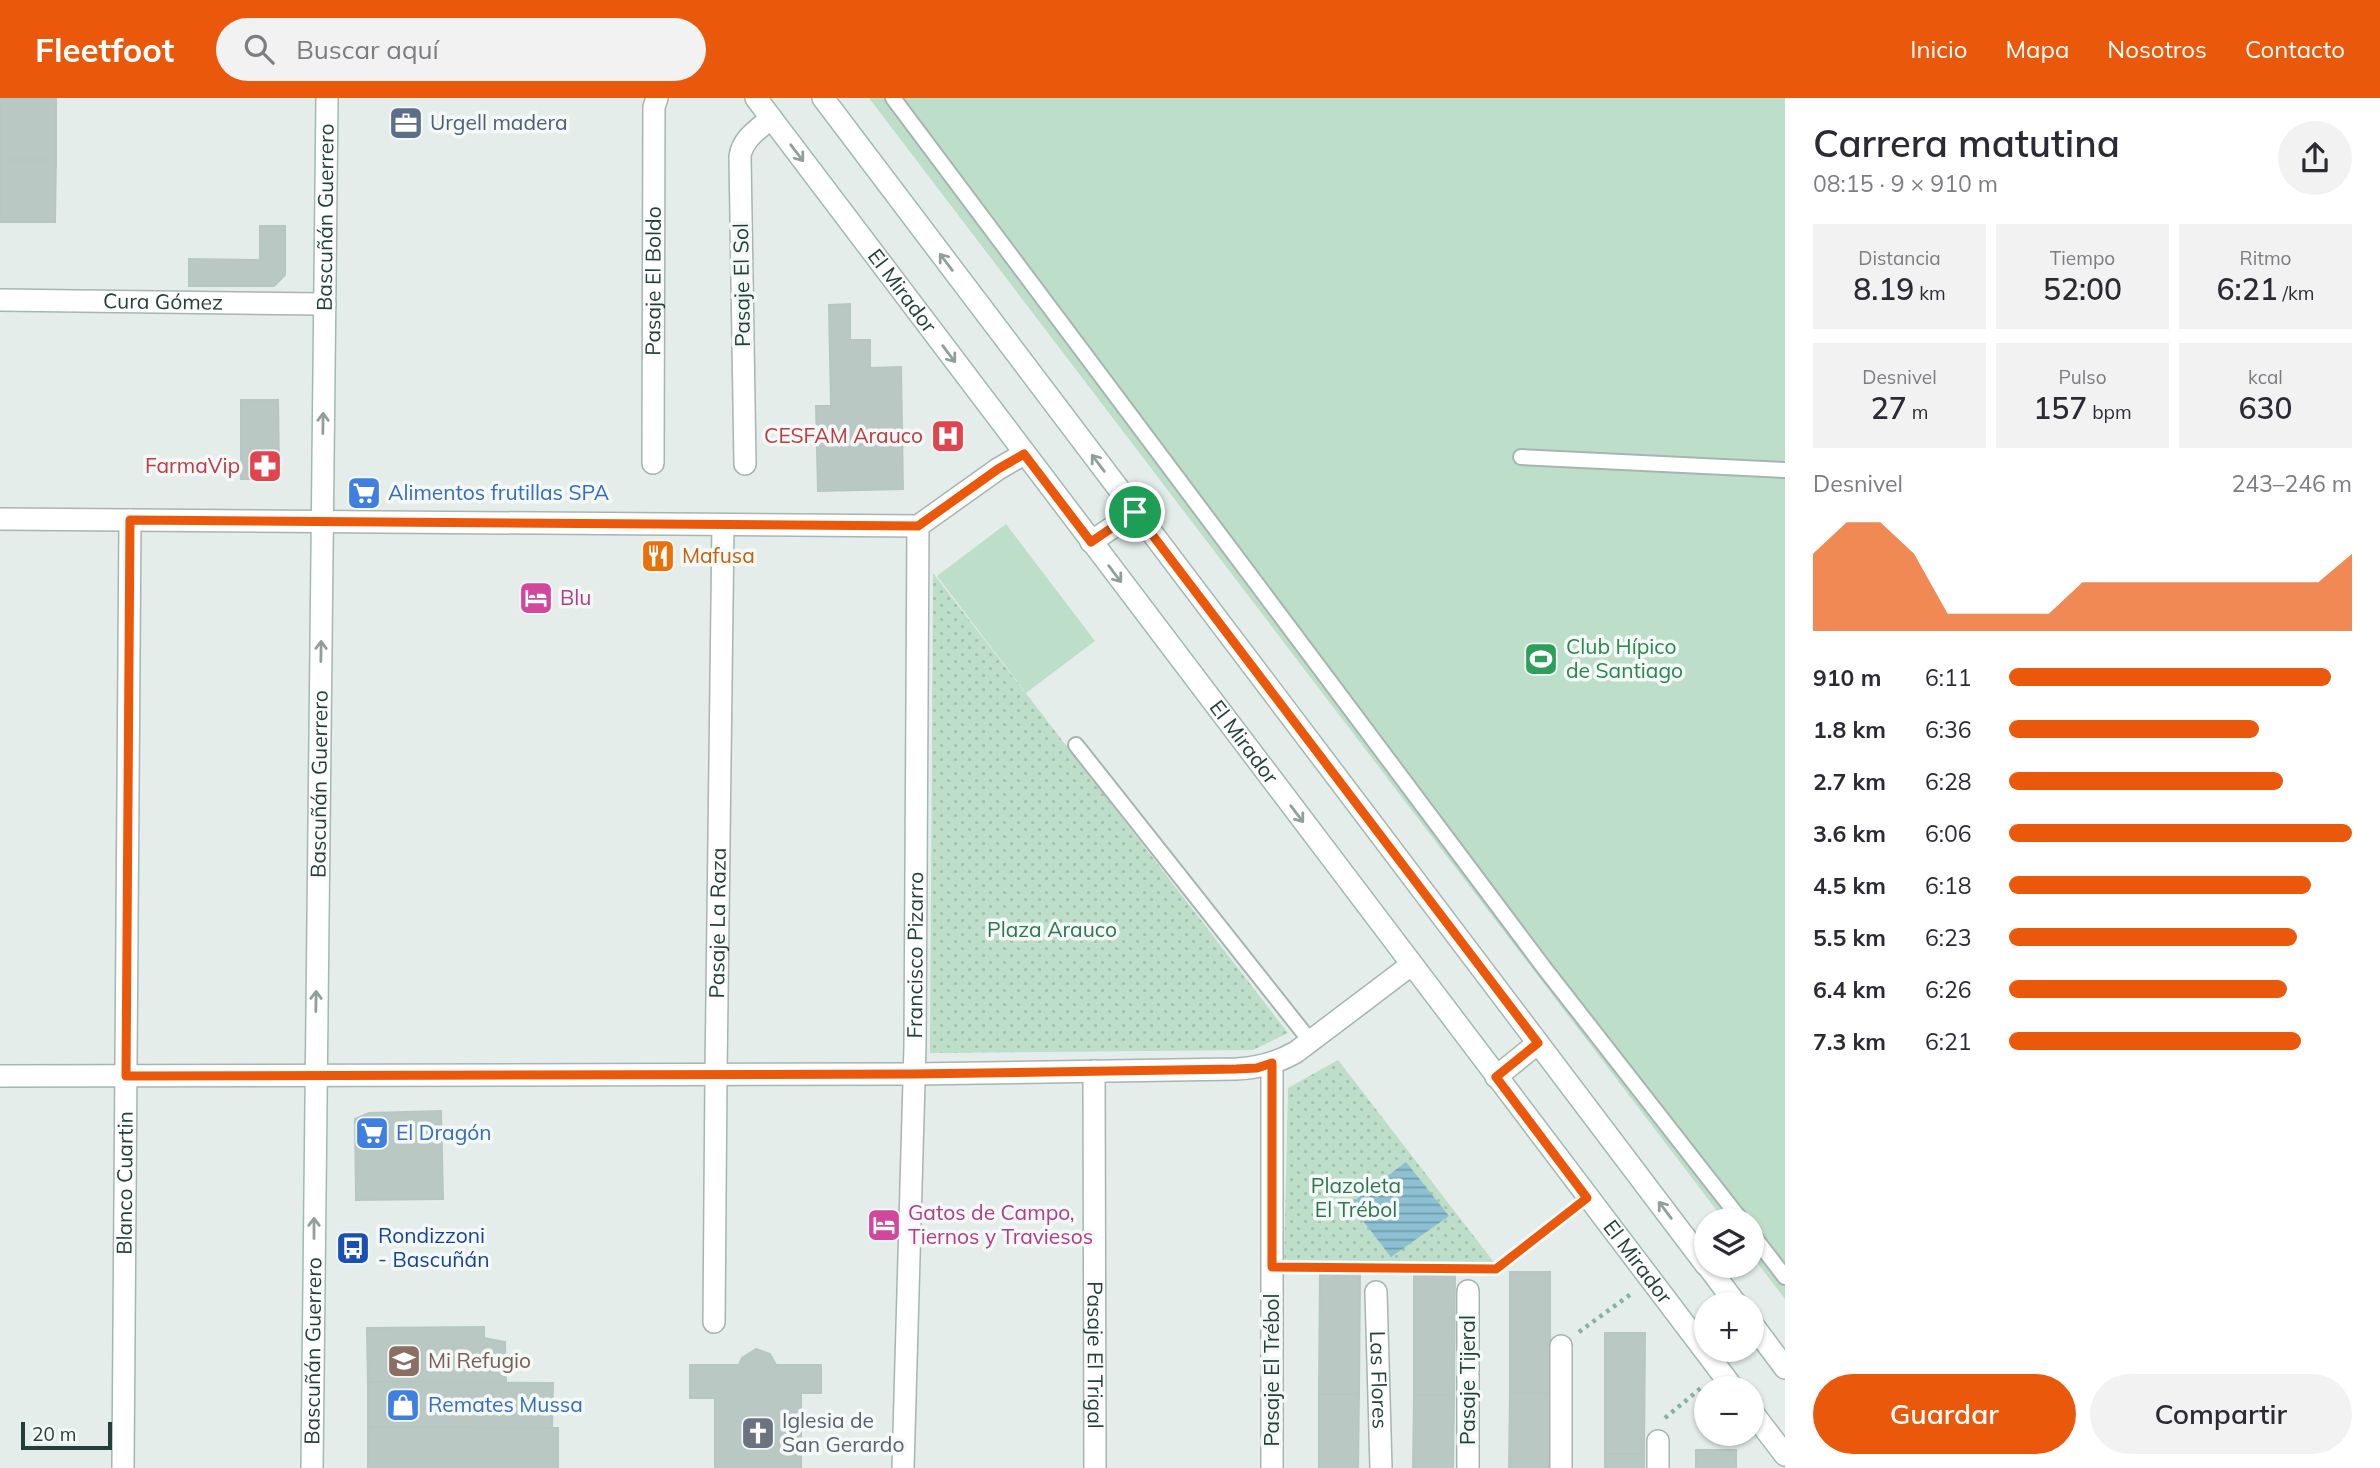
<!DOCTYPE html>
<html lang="es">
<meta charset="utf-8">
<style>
:root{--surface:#fff;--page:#f2f2f3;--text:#2b2b33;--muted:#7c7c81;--accent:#ea580c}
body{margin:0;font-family:Mulish,sans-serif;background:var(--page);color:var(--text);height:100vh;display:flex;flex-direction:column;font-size:26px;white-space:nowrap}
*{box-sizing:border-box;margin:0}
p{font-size:23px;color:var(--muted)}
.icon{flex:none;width:38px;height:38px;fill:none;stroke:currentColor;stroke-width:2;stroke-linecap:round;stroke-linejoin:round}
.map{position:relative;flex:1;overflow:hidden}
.drawer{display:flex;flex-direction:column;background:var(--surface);width:595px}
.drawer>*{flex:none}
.fabs{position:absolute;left:1694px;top:1110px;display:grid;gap:14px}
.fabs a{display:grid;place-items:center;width:70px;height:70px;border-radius:50%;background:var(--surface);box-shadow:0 2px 5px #0004;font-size:35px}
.scale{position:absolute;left:21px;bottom:18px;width:91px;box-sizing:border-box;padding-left:7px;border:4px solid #233f3a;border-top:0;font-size:19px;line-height:24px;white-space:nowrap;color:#233f3a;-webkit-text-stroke:5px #f4f9f7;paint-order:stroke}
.pin{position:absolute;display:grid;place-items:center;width:60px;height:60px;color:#fff;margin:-30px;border:4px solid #fff;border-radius:50%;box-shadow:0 2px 7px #0007}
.round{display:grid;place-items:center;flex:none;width:74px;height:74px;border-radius:37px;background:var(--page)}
.overview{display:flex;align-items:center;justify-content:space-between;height:119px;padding:0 28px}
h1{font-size:38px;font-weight:600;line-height:52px}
.figures{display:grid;grid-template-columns:repeat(3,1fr);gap:10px;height:119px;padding:7px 28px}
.figures div{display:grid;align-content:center;border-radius:0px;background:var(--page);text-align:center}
.figures b{font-size:30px;font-weight:600}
.figures small{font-size:19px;font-weight:400}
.figures p{font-size:19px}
.chart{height:196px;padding:14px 28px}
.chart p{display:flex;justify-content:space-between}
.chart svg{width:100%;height:126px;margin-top:7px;fill:var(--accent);opacity:.7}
.primary-button{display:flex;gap:14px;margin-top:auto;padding:14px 28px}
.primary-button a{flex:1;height:80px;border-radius:42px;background:var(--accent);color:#fff;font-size:28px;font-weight:600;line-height:80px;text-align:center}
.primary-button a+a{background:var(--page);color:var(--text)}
ul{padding:0 28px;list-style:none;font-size:23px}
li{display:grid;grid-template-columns:112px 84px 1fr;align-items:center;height:52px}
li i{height:18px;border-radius:9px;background:var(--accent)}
header{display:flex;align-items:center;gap:42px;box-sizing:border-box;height:98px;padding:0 35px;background:var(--accent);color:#fff}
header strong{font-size:33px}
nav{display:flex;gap:38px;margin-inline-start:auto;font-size:24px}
.search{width:490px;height:63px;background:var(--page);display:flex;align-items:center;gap:18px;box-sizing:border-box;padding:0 24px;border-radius:38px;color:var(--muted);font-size:26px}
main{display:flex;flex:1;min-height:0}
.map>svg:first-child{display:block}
</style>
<header>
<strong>Fleetfoot</strong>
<div class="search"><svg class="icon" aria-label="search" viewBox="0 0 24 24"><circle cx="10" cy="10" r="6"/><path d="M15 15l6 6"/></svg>Buscar aquí</div>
<nav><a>Inicio</a><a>Mapa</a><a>Nosotros</a><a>Contacto</a></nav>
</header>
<main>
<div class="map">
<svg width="1785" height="1370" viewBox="0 0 1785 1370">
<defs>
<pattern id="park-dots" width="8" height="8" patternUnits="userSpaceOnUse" patternTransform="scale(1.75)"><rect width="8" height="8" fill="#bddec9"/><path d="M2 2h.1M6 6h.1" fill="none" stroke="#a2c0ad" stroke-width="1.8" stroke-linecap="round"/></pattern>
<pattern id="water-rules" width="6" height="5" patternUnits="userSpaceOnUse" patternTransform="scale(1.75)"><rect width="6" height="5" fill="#8cc0d2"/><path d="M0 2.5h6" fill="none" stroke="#729dab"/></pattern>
</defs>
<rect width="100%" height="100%" fill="#e4edea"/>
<g fill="#bddec9">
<polygon points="869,0 1785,0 1785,1201 1752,1158 1752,1122 1724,1122"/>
<polygon points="1006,426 1095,543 1026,595 937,478"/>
</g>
<g fill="url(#park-dots)">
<polygon points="933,475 1288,935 1253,952 930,955"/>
<polygon points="1338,962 1496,1167 1284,1169 1288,990"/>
</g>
<polygon fill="url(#water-rules)" points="1406,1064 1449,1118 1391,1159 1350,1106"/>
<g fill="#b9c8c3" stroke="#b6c7c2" stroke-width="2">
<rect x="0" y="0" width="56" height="62"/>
<polygon points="0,62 56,62 55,124 0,124"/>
<polygon points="260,128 285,128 285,177 274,188 189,188 189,161 260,162"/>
<polygon points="850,206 850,242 870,242 870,270 901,269 903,391 818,393 816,308 831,308 829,207"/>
<polygon points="241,302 278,302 279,369 273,377 264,381 241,381"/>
<polygon points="441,1013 443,1101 356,1102 355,1021 369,1015"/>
<rect x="1510" y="1174" width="40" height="121"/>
<polygon points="1320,1175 1360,1175 1359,1296 1319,1296"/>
<polygon points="1414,1176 1455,1176 1454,1297 1414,1297"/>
<polygon points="484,1229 484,1240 505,1244 506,1285 368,1284 367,1230"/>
<polygon points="1605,1235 1645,1235 1644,1356 1605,1356"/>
<polygon points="756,1251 770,1256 776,1267 821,1267 821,1295 801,1295 801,1370 715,1370 715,1300 690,1300 690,1267 739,1267 742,1260"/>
<polygon points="368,1284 553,1285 552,1330 368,1329"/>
<polygon points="1510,1295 1550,1295 1549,1370 1509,1370"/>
<polygon points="1319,1296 1359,1296 1358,1370 1319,1370"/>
<polygon points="1414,1297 1454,1297 1453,1370 1413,1370"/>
<polygon points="368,1329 558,1330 558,1370 368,1370"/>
<rect x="1696" y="1352" width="40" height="18"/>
<rect x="1605" y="1356" width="39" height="14"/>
</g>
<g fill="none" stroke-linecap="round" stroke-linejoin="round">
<g stroke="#a6b5b2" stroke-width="18">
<g id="service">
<polyline points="893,0 1545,871 1741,1122"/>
<polyline points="1521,359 1785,372"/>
<polyline points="1076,647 1311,944"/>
<polyline points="1752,1136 1785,1179"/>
</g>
</g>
<g stroke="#a6b5b2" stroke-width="24">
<g id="pedestrian">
<path id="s1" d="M716,977L723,427"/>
</g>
</g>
<g stroke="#a6b5b2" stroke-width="24">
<g id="minor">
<path id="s2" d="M0,202L325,206"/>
<path id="s3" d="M653,365L654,9L657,0"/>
<path d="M745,366L740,58C743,40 758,32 771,20"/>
<polyline points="0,421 918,428 998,371 1024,356"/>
<path id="s4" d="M1094,973L1095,1370"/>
<path d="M0,978L914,976L1236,971C1258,970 1277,965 1296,954L1411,867"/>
<path id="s5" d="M1376,1194L1381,1370"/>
<polyline points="714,1224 716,977"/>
<polyline points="1658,1343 1658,1370"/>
<path id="s6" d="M123,1370L130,422"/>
<path id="s7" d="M903,1370L915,948L918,428"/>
<polyline points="1272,1370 1272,965"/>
<polyline points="1468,1370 1468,1193"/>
<polyline points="1561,1370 1561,1248"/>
</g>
</g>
<g stroke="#a2b9b3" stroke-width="24">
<g id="secondary">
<path id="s8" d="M756,0L1733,1290"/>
<polyline points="823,0 1706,1167"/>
<polyline points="1091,444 1135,414"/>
<polyline points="1496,979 1538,945"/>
<polyline points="1707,1167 1736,1206"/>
<polyline points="1752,1226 1785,1270"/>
<polyline points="1752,1314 1785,1357"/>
<path id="s9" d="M312,1370L327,0"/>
</g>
</g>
<g stroke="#84b1a7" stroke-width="4.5" stroke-dasharray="3.5 5" stroke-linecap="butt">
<polyline points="1298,1169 1366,1170"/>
<polyline points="1389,1170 1453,1171"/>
<polyline points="1483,1171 1496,1171 1570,1114"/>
<polyline points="1579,1234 1631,1196"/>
<polyline points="1665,1320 1701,1290"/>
</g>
<use href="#service" stroke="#fff" stroke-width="14"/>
<use href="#pedestrian" stroke="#fff" stroke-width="21"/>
<use href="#minor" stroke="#fff" stroke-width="21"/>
<use href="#secondary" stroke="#fff" stroke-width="21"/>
</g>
<defs><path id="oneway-shaft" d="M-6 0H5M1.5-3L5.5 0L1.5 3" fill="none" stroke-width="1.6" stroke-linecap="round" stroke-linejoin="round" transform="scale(1.75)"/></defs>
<g stroke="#919f9c">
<use href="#oneway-shaft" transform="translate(797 55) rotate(53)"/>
<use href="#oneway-shaft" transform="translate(946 164) rotate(-127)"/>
<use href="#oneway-shaft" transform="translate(949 256) rotate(53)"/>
<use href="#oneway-shaft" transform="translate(323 325) rotate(-89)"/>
<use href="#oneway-shaft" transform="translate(1098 365) rotate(-127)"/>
<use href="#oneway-shaft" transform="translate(1115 476) rotate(53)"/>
<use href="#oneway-shaft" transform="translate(321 553) rotate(-89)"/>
<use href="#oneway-shaft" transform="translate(1297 716) rotate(53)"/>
<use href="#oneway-shaft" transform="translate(316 903) rotate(-89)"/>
<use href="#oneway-shaft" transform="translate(1665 1112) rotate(-127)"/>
<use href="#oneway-shaft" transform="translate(314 1130) rotate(-90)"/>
</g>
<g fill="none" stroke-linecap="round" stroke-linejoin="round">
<g stroke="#fff" stroke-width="14">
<polygon id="route" points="1024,356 1091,444 1135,414 1538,945 1496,979 1587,1100 1496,1171 1272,1169 1272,965 1257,970 1236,971 914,976 126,978 130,422 918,428 998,371"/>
</g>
<use href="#route" stroke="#ea580c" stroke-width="9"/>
</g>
<defs>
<g id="office-square" transform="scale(1.75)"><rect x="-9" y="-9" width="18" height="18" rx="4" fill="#5c6f8a" stroke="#f4f9f7"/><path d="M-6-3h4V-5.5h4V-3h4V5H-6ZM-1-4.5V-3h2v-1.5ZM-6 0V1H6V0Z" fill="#fff"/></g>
<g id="hospital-square" transform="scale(1.75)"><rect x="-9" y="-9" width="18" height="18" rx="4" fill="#e0444e" stroke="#f4f9f7"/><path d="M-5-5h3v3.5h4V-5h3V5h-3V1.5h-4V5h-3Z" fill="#fff"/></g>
<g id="pharmacy-square" transform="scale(1.75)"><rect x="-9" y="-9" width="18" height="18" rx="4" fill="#e0444e" stroke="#f4f9f7"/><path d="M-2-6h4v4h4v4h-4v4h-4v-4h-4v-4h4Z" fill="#fff"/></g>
<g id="supermarket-square" transform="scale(1.75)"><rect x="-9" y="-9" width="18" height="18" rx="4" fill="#3f7fe0" stroke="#f4f9f7"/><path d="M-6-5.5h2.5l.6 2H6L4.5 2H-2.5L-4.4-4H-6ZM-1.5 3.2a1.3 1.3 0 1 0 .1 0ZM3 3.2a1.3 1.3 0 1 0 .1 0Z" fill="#fff"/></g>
<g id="restaurant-square" transform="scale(1.75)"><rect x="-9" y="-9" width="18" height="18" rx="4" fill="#e8710a" stroke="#f4f9f7"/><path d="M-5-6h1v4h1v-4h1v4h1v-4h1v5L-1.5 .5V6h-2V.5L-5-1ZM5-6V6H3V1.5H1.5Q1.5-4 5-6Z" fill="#fff"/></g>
<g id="hotel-square" transform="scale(1.75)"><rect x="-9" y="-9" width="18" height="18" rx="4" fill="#d1479c" stroke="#f4f9f7"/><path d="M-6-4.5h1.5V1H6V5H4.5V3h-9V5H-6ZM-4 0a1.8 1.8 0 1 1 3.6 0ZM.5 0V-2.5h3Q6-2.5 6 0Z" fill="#fff"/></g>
<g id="stadium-square" transform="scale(1.75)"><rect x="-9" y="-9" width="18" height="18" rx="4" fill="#2e9e5b" stroke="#f4f9f7"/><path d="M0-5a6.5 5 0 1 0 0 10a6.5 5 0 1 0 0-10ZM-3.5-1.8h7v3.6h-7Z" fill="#fff"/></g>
<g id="bus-square" transform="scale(1.75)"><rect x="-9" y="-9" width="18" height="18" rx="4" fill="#1a4fb4" stroke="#f4f9f7"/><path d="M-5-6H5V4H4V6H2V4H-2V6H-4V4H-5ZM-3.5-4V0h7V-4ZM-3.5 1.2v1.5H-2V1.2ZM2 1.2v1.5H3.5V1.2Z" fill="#fff"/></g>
<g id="school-square" transform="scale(1.75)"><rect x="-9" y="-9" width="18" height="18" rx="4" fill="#8d6e63" stroke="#f4f9f7"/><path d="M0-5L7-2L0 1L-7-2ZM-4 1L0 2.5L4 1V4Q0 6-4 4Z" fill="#fff"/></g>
<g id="shop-square" transform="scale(1.75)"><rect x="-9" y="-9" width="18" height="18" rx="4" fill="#3f7fe0" stroke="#f4f9f7"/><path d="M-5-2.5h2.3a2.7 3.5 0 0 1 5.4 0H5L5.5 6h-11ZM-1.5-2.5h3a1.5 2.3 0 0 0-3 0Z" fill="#fff"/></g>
<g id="church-square" transform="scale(1.75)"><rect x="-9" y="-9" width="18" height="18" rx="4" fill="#6b7280" stroke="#f4f9f7"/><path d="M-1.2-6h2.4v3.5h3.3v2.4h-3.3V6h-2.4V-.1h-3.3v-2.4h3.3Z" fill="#fff"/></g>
</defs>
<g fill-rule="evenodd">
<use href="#office-square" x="406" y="25"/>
<use href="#hospital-square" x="948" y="338"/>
<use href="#pharmacy-square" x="265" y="368"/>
<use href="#supermarket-square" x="364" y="395"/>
<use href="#restaurant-square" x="658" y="458"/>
<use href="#hotel-square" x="536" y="500"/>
<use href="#stadium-square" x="1541" y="561"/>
<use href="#supermarket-square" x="372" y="1035"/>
<use href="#hotel-square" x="884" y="1127"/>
<use href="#bus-square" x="353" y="1150"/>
<use href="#school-square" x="404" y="1263"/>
<use href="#shop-square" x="403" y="1307"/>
<use href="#church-square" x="758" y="1335"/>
</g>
<g text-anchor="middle" stroke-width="7" stroke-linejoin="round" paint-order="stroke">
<g font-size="21" fill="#4e5e75" stroke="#f4f9f7" text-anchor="start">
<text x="430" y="32">Urgell madera</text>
</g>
<g font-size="21" fill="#233f3a" stroke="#f4f9f7">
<text dy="7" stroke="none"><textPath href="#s9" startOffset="1251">Bascuñán Guerrero</textPath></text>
<text dy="7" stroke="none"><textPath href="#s3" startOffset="182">Pasaje El Boldo</textPath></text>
<text transform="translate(742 187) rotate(-91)" y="7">Pasaje El Sol</text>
<text dy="7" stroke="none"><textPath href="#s8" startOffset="242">El Mirador</textPath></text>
<text dy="7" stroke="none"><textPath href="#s2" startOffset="163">Cura Gómez</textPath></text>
<text dy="7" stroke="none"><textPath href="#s8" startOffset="808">El Mirador</textPath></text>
<text dy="7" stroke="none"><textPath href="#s9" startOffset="684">Bascuñán Guerrero</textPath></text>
<text dy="7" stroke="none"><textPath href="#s1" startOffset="152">Pasaje La Raza</textPath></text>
<text dy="7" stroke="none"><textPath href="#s7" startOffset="513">Francisco Pizarro</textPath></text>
<text dy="7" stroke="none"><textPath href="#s6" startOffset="285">Blanco Cuartin</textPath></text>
<text dy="7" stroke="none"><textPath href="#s8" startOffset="1460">El Mirador</textPath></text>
<text dy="7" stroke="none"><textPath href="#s9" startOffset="117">Bascuñán Guerrero</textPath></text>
<text dy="7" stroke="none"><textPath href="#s4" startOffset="284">Pasaje El Trigal</textPath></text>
<text transform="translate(1272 1272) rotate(-90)" y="7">Pasaje El Trébol</text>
<text dy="7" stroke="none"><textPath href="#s5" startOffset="88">Las Flores</textPath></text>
<text transform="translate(1468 1282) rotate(-90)" y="7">Pasaje Tijeral</text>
</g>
<g font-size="21" fill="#be3a42" stroke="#f4f9f7" text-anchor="end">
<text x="923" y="345">CESFAM Arauco</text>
<text x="240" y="375">FarmaVip</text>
</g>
<g font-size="21" fill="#366cbe" stroke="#f4f9f7" text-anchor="start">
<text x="388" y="402">Alimentos frutillas SPA</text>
<text x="396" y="1042">El Dragón</text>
<text x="428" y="1314">Remates Mussa</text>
</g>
<g font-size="21" fill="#c56008" stroke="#f4f9f7" text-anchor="start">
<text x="682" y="465">Mafusa</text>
</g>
<g font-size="21" fill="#b23c85" stroke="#f4f9f7" text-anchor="start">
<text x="560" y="507">Blu</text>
<text x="908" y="1122">Gatos de Campo,<tspan x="908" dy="24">Tiernos y Traviesos</tspan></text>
</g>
<g font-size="21" fill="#27864d" stroke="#f4f9f7" text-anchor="start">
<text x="1566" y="556">Club Hípico<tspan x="1566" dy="24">de Santiago</tspan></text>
</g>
<g font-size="21" fill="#2d7651" stroke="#f4f9f7">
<text x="1052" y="839">Plaza Arauco</text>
<text x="1356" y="1095">Plazoleta<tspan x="1356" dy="24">El Trébol</tspan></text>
</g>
<g font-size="21" fill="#164399" stroke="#f4f9f7" text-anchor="start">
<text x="378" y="1145">Rondizzoni<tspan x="378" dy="24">- Bascuñán</tspan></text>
</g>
<g font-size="21" fill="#785e54" stroke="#f4f9f7" text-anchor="start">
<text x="428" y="1270">Mi Refugio</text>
</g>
<g font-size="21" fill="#5b616d" stroke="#f4f9f7" text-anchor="start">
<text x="782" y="1330">Iglesia de<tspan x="782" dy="24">San Gerardo</tspan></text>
</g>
</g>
</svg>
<div class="fabs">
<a><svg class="icon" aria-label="layers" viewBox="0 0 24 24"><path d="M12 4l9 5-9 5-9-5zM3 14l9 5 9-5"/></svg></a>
<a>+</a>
<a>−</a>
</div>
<div class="scale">20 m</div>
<div class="pin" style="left:1135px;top:414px;background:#1e9e55"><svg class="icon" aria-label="arrive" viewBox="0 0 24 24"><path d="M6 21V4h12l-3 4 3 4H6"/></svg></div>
</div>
<section class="drawer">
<div class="overview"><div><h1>Carrera matutina</h1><p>08:15 · 9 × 910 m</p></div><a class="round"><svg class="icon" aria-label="share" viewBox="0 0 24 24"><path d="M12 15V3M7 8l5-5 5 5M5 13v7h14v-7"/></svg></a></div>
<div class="figures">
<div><p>Distancia</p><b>8.19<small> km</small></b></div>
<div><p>Tiempo</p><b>52:00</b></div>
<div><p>Ritmo</p><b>6:21<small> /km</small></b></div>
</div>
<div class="figures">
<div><p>Desnivel</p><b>27<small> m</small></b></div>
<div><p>Pulso</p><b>157<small> bpm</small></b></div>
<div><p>kcal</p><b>630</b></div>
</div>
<div class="chart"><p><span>Desnivel</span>243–246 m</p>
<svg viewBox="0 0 160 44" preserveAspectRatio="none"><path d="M0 44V17L10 6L20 6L30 17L40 38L50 38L60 38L70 38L80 27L90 27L100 27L110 27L120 27L130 27L140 27L150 27L160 17V44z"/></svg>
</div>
<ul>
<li><b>910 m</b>6:11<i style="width:94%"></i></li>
<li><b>1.8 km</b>6:36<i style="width:73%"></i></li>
<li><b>2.7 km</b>6:28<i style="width:80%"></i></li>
<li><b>3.6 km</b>6:06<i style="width:100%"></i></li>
<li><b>4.5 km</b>6:18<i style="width:88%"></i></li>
<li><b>5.5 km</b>6:23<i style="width:84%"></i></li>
<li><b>6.4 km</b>6:26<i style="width:81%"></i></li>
<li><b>7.3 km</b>6:21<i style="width:85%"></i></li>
</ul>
<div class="primary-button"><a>Guardar</a><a>Compartir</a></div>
</section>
</main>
